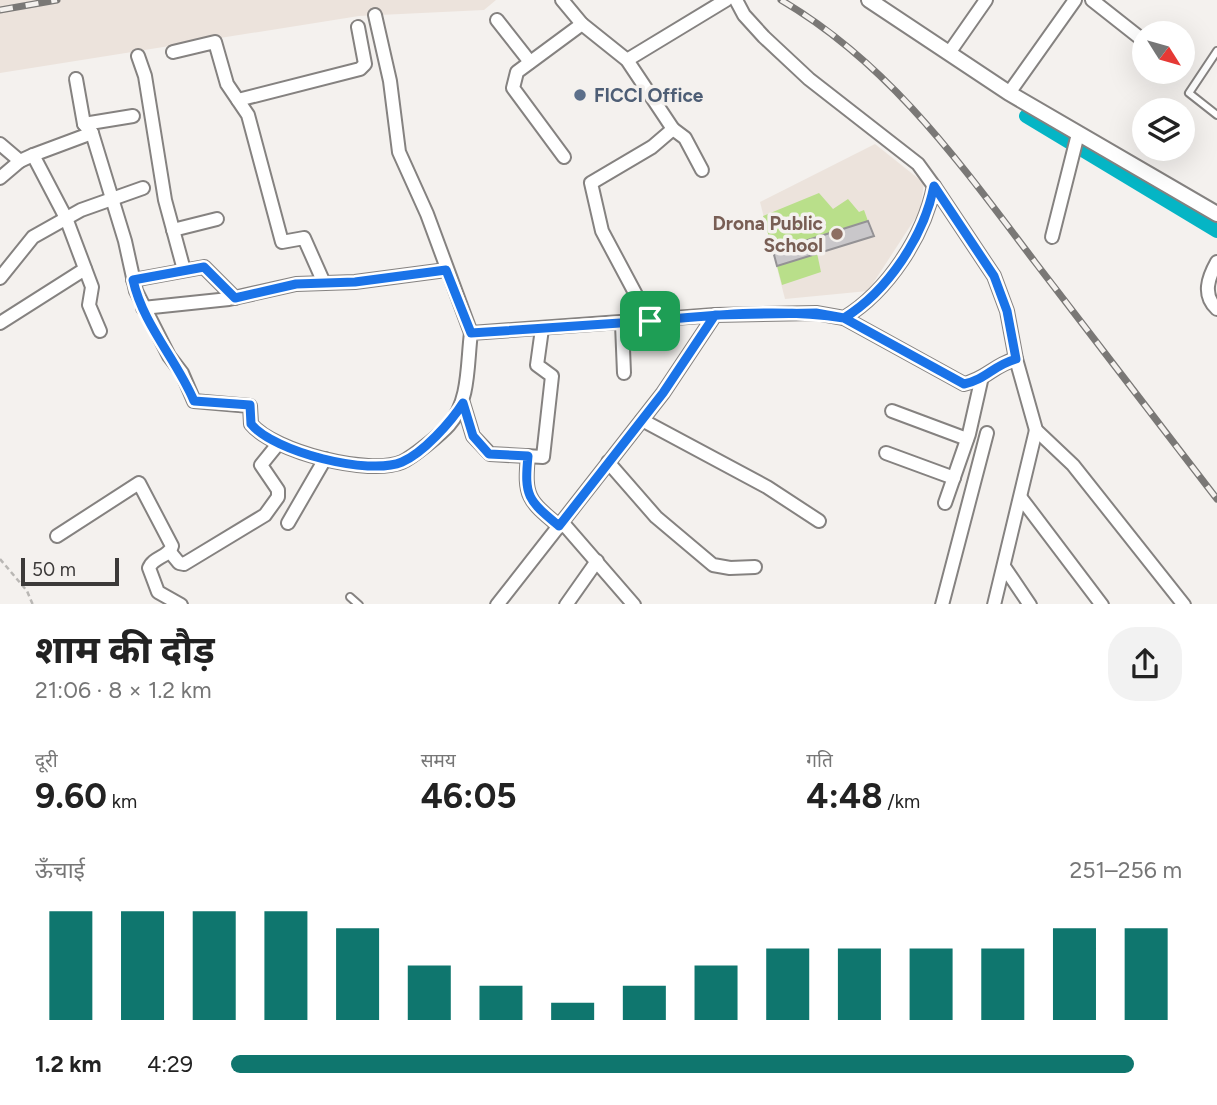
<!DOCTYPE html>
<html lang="hi">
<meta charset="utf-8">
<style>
:root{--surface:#fff;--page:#f2f2f2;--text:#222;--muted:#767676;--accent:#0f766e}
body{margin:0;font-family:Figtree,"Noto Sans Devanagari",sans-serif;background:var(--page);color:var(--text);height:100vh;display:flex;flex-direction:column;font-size:26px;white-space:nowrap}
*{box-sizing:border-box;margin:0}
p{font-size:23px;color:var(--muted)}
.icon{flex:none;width:38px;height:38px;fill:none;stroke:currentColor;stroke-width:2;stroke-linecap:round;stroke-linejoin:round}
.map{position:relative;height:604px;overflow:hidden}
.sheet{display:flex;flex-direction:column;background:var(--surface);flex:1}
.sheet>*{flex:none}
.needle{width:46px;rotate:127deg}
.fabs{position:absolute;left:1132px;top:21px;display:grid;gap:14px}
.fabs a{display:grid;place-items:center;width:63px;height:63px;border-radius:50%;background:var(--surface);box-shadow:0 7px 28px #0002;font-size:35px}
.scale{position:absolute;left:21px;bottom:18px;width:98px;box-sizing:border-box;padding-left:7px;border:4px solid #3c3a39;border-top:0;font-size:19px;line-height:24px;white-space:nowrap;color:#3c3a39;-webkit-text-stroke:5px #f4f1ee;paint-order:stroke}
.pin{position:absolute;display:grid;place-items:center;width:60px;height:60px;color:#fff;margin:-30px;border-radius:14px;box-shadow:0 4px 10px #0006}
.round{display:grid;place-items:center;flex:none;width:74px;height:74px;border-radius:28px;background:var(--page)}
.head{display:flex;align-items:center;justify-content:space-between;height:119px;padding:0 35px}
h1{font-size:38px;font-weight:700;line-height:52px}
.metrics{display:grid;grid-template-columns:repeat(3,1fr);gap:10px;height:119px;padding:7px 35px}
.metrics div{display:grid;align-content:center}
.metrics b{font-size:35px;font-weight:700}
.metrics small{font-size:19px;font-weight:400}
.metrics p{font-size:19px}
.chart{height:196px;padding:14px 35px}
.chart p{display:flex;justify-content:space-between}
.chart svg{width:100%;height:126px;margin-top:7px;stroke:var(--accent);stroke-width:6}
ul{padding:0 35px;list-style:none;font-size:23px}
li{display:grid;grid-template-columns:112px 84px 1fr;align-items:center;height:52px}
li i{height:18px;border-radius:9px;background:var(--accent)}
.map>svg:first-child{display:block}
</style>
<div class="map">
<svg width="1217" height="605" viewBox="0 0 1217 605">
<rect width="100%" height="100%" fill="#f4f1ee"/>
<g fill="#ece3dc">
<polygon points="0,0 496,0 484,10 359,16 0,73"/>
<polygon points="875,144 924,183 920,211 868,291 785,299 760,202"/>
</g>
<g fill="#b9df8a">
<polygon points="819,193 833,209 848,199 859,212 864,210 868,221 773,251 763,216"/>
<polygon points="817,253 821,272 782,285 777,266"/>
</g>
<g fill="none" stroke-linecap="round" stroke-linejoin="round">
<polyline stroke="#05b5c5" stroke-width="14" points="1026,116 1217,231"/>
</g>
<polygon fill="#c9c7ca" stroke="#949295" stroke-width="2" points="868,221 874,236 777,266 773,251"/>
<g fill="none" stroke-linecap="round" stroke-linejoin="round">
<g stroke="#858280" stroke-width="10">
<g id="service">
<polyline points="1217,51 1189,93 1217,115"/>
<polyline points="350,597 359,605"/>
</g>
</g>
<g stroke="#858280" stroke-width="16">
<g id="minor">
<polyline points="562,0 582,24"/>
<polyline points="736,0 744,15 764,37 809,79 918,164 934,186 994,276 1007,311 1016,359 1036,430 1073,465 1184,605"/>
<polyline points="1092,0 1144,41"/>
<polyline points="375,15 390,81 399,152 427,214 471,333"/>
<polyline points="497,20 530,62"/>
<polyline points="173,52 215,42 227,84 248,115 282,242 304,238 324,283"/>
<polyline points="949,53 986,0"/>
<polyline points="138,56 145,76 165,200 184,270"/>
<polyline points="627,60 726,0"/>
<polyline points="76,79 84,124 92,133"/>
<polyline points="1009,93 1075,0"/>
<polyline points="238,100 360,69 365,64 358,27"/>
<polyline points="84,124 133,116"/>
<polyline points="673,129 685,138 702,170"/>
<polyline points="0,144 20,161"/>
<polyline points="564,157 513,88 517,72 582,24 627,60 673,129 652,147 591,183 602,231 650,321"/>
<polyline points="0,178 20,161 33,155"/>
<polyline points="173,230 217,219"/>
<polyline points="1052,237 1078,134"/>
<path d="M1217,262C1208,278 1202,295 1217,309"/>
<polyline points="0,278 33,237 81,210 143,188"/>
<polyline points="133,280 204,267 235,298"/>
<polyline points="143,308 229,299 296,284 355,282 446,270"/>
<path d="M844,318L964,384C987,379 992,366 1016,359"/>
<polyline points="0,323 85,269"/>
<polyline points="622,324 624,373"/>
<path d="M100,331L89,305L92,287L66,218L33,155L92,133L125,241L136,291L169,356L182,373L194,401L250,406L251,424C274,452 370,476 402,462C413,457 441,434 449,425C470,401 467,363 471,333L715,315L816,313L844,318C888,291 924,236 934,186"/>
<polyline points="463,403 473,436 490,454 543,457 552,376 537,365 542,329"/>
<polyline points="892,411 967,439"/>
<polyline points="642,420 767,487 819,521"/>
<polyline points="886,453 954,478"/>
<path d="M528,456C524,497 528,500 559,526"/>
<polyline points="608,462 656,517 713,565 730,568 755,567"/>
<polyline points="1021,498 1102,605"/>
<polyline points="945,503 969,434 981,381"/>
<polyline points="288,523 325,459"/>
<path d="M57,536L139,483L172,546C169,557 153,557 149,568L158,592L181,605"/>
<polyline points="170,552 179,563 184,564 265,515 278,497 278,490 261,465 278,444"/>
<polyline points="1005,568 1030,605"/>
<polyline points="497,605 562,522"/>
<polyline points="566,605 597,561"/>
<polyline points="634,605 562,522 663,393 715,315"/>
<polyline points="942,605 987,433"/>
<polyline points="994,605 1036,430"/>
</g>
</g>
<g stroke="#858280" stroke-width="18">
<polyline id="tertiary" points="869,0 1009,93 1217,214"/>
</g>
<polyline stroke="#b9b7b4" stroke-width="2.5" stroke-dasharray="5 3.5" stroke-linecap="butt" points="0,559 27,591 33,605"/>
<use href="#service" stroke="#fff" stroke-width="6"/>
<use href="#minor" stroke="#fff" stroke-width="12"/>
<use href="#tertiary" stroke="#fff" stroke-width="14"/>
<g stroke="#7a7876" stroke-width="7">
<g id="rail">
<path d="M781,0C890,64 960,163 1035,262C1096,341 1156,420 1217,499"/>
<polyline points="0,10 57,0"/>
</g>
</g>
<use href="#rail" stroke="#f4f1ee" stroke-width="4.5" stroke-dasharray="13" stroke-linecap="butt"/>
</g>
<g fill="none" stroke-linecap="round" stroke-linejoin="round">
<g stroke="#fff" stroke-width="14">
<path id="route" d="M650,321L471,333L446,270L355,282L296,284L235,298L204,267L133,280C143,325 177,360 194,401L250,405L251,424C274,452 369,476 402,462C423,453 451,422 463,403L473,436L489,454L528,456C524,497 528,500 559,526L663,393L715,315L816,313L844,318L964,384C987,379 992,366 1016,359L1007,311L994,276L934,186C924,236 888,291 844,318C780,308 714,315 650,321"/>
</g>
<use href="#route" stroke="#1a73e8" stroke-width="9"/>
</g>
<circle fill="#5c6f8a" stroke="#f4f1ee" stroke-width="2.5" cx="580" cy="95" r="7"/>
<circle fill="#8d6e63" stroke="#f4f1ee" stroke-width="2.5" cx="837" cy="234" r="7"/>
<g text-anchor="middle" stroke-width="7" stroke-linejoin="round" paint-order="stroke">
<g font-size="19" font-weight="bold" fill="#4e5e75" stroke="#f4f1ee" text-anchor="start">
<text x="594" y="102">FICCI Office</text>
</g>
<g font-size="19" font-weight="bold" fill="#785e54" stroke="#f4f1ee" text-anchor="end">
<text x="823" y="230">Drona Public<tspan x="823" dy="22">School</tspan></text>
</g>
</g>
</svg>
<div class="fabs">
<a><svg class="needle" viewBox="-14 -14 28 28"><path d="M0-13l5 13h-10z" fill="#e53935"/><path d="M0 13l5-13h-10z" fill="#767676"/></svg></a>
<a><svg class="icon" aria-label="layers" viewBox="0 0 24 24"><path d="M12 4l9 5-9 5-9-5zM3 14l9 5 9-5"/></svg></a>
</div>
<div class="scale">50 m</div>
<div class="pin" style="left:650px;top:321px;background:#1e9e55"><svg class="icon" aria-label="arrive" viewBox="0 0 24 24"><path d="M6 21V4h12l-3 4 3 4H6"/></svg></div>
</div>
<section class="sheet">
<div class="head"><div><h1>शाम की दौड़</h1><p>21:06 · 8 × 1.2 km</p></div><a class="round"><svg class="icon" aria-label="share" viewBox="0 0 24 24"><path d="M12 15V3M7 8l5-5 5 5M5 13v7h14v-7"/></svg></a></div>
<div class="metrics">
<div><p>दूरी</p><b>9.60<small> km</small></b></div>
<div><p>समय</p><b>46:05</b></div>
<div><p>गति</p><b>4:48<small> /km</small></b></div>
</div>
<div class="chart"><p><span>ऊँचाई</span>251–256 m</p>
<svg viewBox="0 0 160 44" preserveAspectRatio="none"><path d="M5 44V6M15 44V6M25 44V6M35 44V6M45 44V12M55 44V25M65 44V32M75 44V38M85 44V32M95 44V25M105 44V19M115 44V19M125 44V19M135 44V19M145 44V12M155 44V12"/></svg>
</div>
<ul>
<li><b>1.2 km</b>4:29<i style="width:95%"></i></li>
</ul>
</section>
